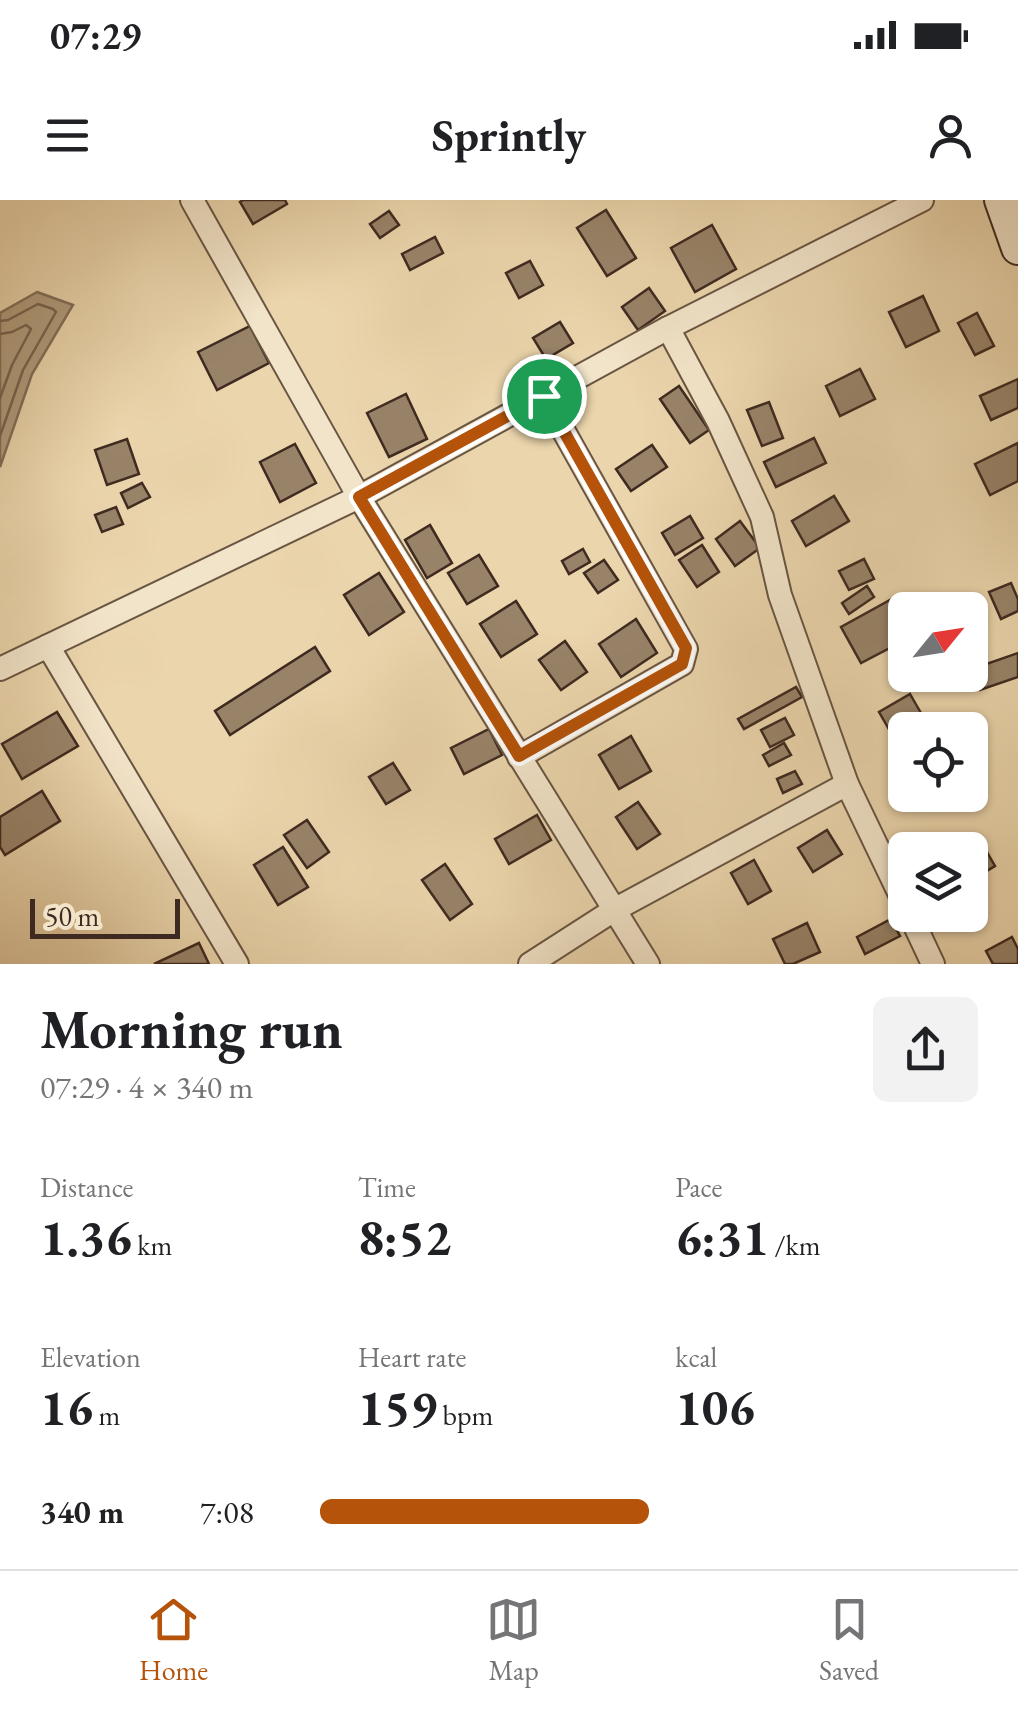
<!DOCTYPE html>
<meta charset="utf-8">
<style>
:root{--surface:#fff;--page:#f2f2f2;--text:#202124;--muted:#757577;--line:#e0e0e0;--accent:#b45309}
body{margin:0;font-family:"EB Garamond",serif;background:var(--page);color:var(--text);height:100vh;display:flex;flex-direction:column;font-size:38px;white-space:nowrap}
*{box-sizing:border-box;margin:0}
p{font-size:32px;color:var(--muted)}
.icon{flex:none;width:55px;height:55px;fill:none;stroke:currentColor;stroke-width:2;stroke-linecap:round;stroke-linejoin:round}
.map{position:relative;height:764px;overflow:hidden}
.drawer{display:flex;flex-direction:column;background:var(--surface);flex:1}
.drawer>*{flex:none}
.needle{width:65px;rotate:60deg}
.buttons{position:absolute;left:888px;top:392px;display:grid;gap:20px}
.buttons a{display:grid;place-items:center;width:100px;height:100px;border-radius:15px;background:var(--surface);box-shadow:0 2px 8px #0004;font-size:50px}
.scale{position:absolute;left:30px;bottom:25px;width:150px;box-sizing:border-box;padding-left:10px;border:5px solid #3e2a20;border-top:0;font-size:28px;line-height:35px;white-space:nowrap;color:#3e2a20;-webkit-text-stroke:8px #f2e4c9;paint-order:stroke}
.pin{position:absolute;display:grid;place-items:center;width:85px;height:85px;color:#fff;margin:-42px;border:5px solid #fff;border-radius:50%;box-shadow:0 2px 10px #0007}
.round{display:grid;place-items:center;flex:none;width:105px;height:105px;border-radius:15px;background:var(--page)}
.head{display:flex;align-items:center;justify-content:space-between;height:170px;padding:0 40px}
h1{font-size:55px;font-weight:700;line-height:75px}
.stats{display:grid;grid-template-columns:repeat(3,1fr);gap:15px;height:170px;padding:10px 40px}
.stats div{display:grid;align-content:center}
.stats b{font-size:50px;font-weight:700}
.stats small{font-size:28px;font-weight:400}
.stats p{font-size:28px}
ul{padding:0 40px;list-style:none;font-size:32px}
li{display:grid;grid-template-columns:160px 120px 1fr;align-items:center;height:75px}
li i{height:25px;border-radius:12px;background:var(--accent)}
.status{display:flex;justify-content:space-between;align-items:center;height:70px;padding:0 50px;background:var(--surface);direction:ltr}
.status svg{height:28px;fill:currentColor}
header{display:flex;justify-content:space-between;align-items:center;height:130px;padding:0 40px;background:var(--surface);font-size:45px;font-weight:700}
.dock{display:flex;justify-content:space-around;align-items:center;height:140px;border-top:2px solid var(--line);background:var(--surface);font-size:28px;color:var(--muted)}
.dock a{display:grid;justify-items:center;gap:5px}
.dock .on{color:var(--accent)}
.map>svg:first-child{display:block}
</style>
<div class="status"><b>07:29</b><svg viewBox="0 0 49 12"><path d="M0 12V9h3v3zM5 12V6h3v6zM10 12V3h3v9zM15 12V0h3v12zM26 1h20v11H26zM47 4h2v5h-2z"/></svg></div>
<header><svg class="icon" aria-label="menu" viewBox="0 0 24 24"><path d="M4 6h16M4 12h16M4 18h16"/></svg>Sprintly<svg class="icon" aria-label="person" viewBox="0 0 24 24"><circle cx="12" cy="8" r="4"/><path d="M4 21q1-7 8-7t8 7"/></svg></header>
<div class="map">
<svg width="1018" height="764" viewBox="0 0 1018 764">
<rect width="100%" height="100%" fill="#ebd5ac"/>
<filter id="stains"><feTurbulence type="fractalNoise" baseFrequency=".002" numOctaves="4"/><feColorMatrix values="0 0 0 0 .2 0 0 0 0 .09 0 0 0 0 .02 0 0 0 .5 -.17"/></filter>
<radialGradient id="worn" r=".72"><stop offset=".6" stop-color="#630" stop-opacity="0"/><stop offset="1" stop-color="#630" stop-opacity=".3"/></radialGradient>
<polygon fill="#b09b7c" stroke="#826e57" stroke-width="2.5" points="37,92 73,105 32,174 0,267 0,113"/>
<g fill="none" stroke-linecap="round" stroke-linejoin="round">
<g stroke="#77624e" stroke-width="2.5">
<polyline points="0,121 8,120 38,104 53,109 56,112 23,170 0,236"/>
<polyline points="0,134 12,132 26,125 31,129 12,165 0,198"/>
</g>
</g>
<g fill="#988369" stroke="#3e2a20" stroke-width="2.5">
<polygon points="243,0 285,0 287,4 253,24 240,2"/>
<polygon points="606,10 636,58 607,76 577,28"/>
<polygon points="389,11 399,25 380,38 370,24"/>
<polygon points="712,25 736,69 695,92 671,48"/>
<polygon points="435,37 443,53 410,70 402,54"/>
<polygon points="530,61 543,85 519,98 506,73"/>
<polygon points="649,88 665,111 638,130 622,107"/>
<polygon points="923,96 939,131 906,147 889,112"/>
<polygon points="977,113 994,146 975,155 958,123"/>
<polygon points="560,122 573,143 546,159 533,138"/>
<polygon points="250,126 269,163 217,190 198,152"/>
<polygon points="860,169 875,199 840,216 826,186"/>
<polygon points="1018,179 1018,208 991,220 980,196"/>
<polygon points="679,186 709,230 690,243 660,199"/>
<polygon points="406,194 427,239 389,257 367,213"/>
<polygon points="769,202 783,238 762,246 747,210"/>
<polygon points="814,238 826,263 776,287 764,262"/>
<polygon points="127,239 139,274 107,285 95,250"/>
<polygon points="1018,243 1018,281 990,295 975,264"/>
<polygon points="295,244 316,283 280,302 260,262"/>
<polygon points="652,245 667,267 631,291 616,269"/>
<polygon points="142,283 150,297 128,308 121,293"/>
<polygon points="834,296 849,321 806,346 792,321"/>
<polygon points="116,307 123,324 102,332 95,315"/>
<polygon points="690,316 703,338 675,355 662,333"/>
<polygon points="740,321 760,348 735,366 716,339"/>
<polygon points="430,325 452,363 427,378 405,340"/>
<polygon points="702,345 719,372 697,387 679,360"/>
<polygon points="583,349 590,362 569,374 562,361"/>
<polygon points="479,355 498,386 467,404 448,373"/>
<polygon points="864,359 874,379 849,390 839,371"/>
<polygon points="604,360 618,380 598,393 584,373"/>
<polygon points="379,373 404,412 369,435 344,395"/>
<polygon points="1011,383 1018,399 1018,411 1001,419 989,392"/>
<polygon points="867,386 874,397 849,414 842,403"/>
<polygon points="890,400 905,429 905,440 861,463 841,427"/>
<polygon points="516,401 537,434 501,457 480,424"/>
<polygon points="636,419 657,453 621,477 599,444"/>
<polygon points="565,441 587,472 561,490 539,460"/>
<polygon points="315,447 330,471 230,535 215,511"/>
<polygon points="1018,453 1018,477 980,490 972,469"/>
<polygon points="796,487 802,497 744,529 738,519"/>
<polygon points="910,494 925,520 894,538 879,512"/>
<polygon points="57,512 78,546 22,579 2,544"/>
<polygon points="785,518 794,535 770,547 761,530"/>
<polygon points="489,529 502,555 464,574 451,548"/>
<polygon points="631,536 651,571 619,589 599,555"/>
<polygon points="784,543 791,555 769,566 763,555"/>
<polygon points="393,563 410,590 386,604 369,577"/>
<polygon points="795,571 802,584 783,593 777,579"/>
<polygon points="42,591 60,621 5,655 0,647 0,617"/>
<polygon points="638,602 660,634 637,649 616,617"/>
<polygon points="537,615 551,640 509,664 495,639"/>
<polygon points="307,620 329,652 307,668 284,635"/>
<polygon points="827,630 842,654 813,672 798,648"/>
<polygon points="980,640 995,666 970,681 970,650 964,650"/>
<polygon points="283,647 308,687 278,705 254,665"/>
<polygon points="754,660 771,691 748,704 731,673"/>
<polygon points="445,664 472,704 450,720 422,680"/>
<polygon points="891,719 900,736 865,754 857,737"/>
<polygon points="807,723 820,752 793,764 785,764 773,739"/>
<polygon points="1012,737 1018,749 1018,764 993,764 986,751"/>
<polygon points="199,743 209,764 154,764"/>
</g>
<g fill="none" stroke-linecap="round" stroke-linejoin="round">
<g stroke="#695543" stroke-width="26">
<g id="minor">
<polyline points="192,0 359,297 648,764"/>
<polyline points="668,128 718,221 762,317 780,395 847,584 905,705"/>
<polyline points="48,446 237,764"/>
<polyline points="0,469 359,297 668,128 922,0"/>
<polyline points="519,557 682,464 686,449 544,196"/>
<polyline points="910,715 933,764"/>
<polyline points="530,764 614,710 847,584"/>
</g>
</g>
<g stroke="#3e2a20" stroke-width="36">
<polyline id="secondary" points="1001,0 1018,48"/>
</g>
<use href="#minor" stroke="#f2e4c9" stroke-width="22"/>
<use href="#secondary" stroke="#f2e4c9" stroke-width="32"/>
</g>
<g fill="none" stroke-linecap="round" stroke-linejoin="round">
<g stroke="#fff" stroke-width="20">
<polygon id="route" points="544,196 686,448 682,464 519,556 359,297"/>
</g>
<use href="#route" stroke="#b45309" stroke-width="12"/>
</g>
<rect width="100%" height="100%" filter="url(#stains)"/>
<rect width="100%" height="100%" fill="url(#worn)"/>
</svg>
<div class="buttons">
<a><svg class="needle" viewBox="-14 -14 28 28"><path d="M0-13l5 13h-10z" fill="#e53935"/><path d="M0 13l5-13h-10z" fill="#757577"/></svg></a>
<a><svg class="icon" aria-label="locate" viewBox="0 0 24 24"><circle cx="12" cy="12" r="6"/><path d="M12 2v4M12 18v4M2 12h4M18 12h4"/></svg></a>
<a><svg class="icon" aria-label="layers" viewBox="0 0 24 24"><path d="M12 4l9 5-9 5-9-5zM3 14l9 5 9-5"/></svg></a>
</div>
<div class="scale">50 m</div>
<div class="pin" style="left:544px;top:196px;background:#1e9e55"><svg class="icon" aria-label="arrive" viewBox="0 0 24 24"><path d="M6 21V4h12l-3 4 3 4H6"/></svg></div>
</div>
<section class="drawer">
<div class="head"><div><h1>Morning run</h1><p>07:29 · 4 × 340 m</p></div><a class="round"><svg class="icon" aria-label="share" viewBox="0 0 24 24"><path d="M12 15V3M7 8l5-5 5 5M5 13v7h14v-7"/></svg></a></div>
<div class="stats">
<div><p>Distance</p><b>1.36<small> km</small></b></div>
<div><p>Time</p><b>8:52</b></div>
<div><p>Pace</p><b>6:31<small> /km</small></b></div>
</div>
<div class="stats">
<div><p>Elevation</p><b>16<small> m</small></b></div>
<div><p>Heart rate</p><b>159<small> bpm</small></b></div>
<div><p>kcal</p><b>106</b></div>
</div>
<ul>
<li><b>340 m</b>7:08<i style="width:50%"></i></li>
</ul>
</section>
<nav class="dock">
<a class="on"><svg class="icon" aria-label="home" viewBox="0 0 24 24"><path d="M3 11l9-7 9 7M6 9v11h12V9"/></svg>Home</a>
<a><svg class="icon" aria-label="map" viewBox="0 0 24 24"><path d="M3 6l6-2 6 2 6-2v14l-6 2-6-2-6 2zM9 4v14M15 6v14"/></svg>Map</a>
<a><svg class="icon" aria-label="saved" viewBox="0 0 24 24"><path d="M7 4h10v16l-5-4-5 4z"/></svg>Saved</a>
</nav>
